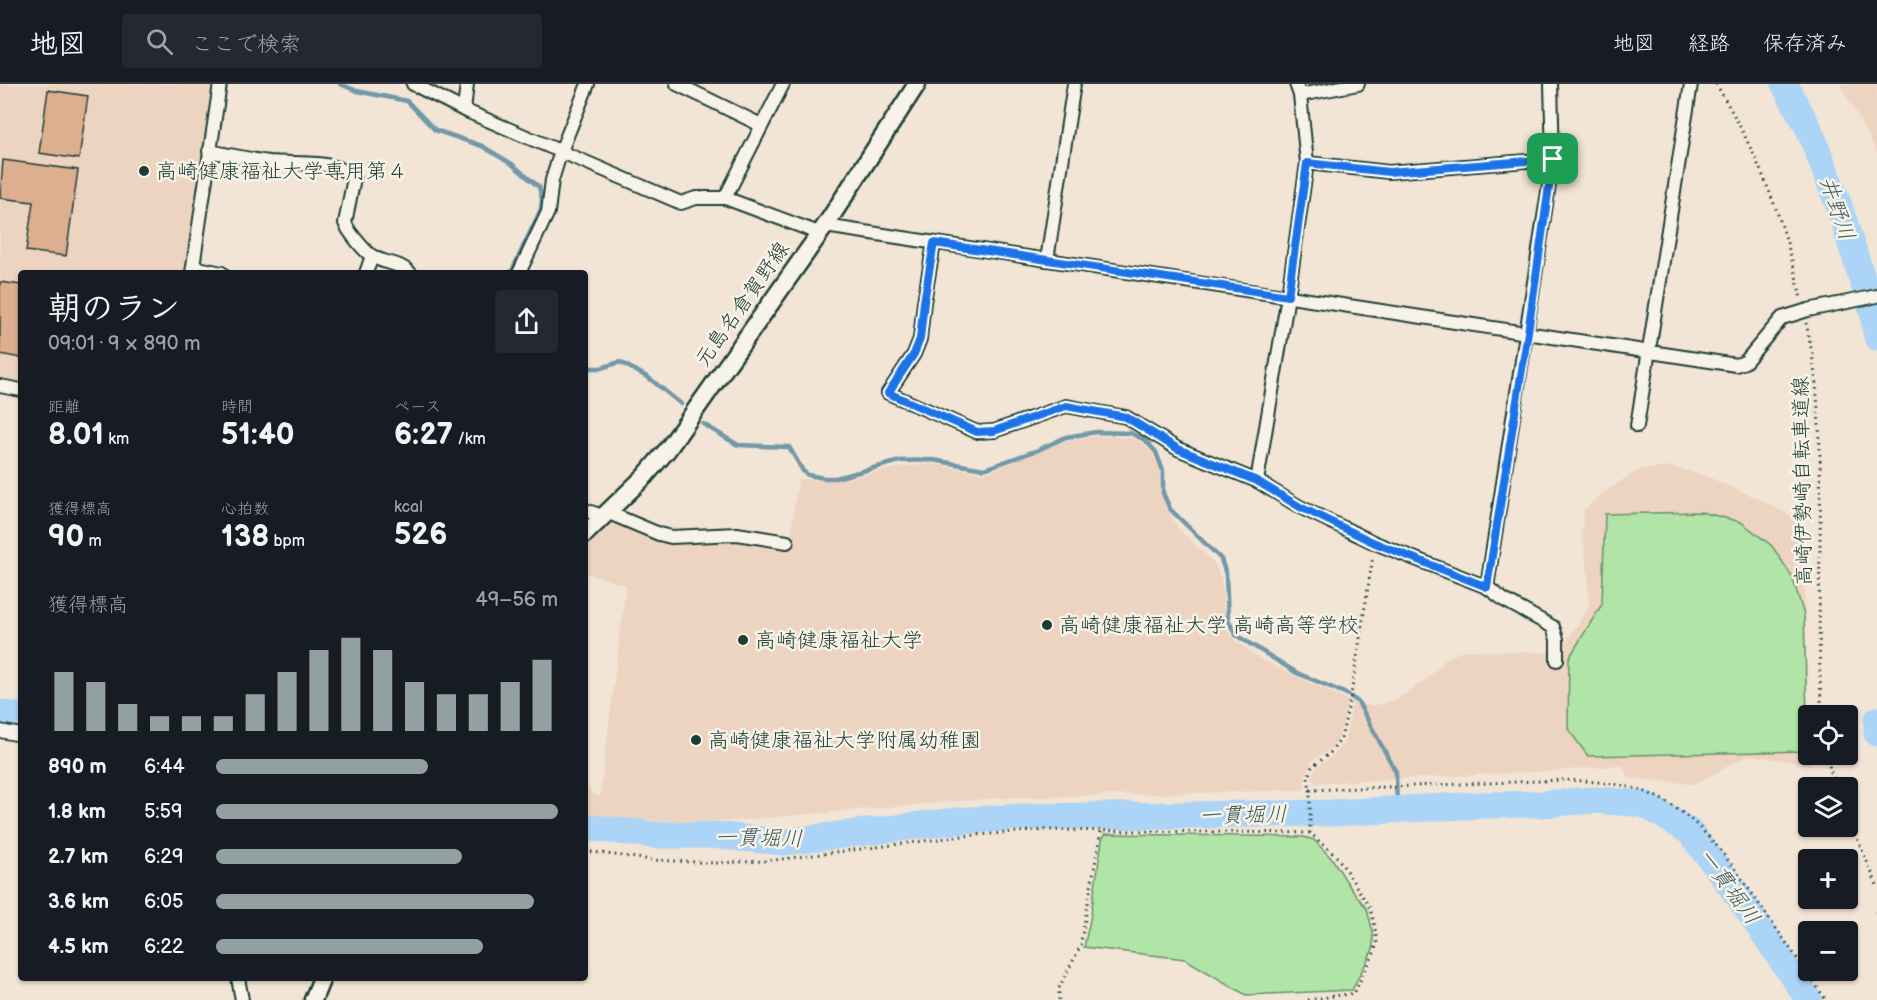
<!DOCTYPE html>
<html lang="ja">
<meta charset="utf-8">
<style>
:root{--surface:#171b24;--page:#242831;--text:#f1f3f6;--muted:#9ea1a6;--line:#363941;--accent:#92a19f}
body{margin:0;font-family:"Balsamiq Sans","Klee One",sans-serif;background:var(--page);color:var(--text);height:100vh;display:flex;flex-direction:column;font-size:22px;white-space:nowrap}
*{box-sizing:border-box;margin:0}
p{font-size:20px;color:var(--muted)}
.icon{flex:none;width:33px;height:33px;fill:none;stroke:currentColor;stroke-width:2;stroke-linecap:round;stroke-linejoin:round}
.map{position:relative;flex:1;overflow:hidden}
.sheet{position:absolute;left:18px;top:186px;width:570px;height:711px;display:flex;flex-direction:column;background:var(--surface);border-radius:6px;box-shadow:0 2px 4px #0004}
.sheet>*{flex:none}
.buttons{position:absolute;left:1798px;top:621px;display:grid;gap:12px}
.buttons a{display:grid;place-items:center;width:60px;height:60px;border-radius:6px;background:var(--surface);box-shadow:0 2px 4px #0004;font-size:30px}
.pin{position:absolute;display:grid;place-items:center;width:51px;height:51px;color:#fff;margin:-26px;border-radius:12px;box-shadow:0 3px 9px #0006}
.round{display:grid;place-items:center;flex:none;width:63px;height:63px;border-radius:6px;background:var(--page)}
.head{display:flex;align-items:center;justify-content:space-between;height:102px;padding:0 30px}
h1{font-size:33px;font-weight:800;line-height:45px}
.stats{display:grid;grid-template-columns:repeat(3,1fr);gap:9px;height:102px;padding:6px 30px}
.stats div{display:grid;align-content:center}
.stats b{font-size:30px;font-weight:800}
.stats small{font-size:16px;font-weight:400}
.stats p{font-size:16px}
.chart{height:168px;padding:12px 30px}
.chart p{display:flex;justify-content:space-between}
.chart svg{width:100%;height:108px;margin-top:6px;stroke:var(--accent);stroke-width:6}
ul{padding:0 30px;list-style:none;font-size:20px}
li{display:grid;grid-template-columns:96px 72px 1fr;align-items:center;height:45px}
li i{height:15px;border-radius:8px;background:var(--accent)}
header{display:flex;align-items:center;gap:36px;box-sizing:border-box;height:84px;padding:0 30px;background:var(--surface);border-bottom:2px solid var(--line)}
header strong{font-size:28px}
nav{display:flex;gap:33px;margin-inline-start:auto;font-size:21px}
.search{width:420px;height:54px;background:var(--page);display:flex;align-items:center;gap:15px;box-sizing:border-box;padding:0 21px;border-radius:6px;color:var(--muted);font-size:22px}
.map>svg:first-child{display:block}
</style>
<header>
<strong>地図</strong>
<div class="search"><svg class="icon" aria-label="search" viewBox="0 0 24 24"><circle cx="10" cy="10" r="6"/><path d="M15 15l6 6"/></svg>ここで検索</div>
<nav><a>地図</a><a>経路</a><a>保存済み</a></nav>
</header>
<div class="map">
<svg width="1877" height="916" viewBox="0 0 1877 916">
<rect width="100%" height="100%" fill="#f2e5d6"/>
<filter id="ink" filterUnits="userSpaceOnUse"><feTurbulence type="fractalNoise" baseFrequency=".0167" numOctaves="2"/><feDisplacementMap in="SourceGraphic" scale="12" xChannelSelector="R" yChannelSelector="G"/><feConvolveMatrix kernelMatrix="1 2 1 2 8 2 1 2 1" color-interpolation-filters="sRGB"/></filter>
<g filter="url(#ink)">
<g fill="#ecd4c1">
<polygon points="0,0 215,0 188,189 21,189 21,298 0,295"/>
<polygon points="1840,0 1877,0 1877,68"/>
<polygon points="1097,352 1131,354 1143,360 1153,370 1160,387 1161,410 1168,427 1177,443 1214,479 1221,494 1226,545 1236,557 1263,577 1348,616 1339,654 1333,663 1312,677 1305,692 1304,706 997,714 729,737 666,737 609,734 585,728 585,701 594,711 600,712 626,501 585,489 585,464 615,437 659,454 709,453 790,461 798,395 836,397 900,383 932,380 985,389 1068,356"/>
<polygon points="1671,383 1703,391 1760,415 1802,438 1810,681 1749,671 1695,700 1628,694 1623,681 1557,687 1314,699 1312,693 1315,685 1337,668 1344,659 1353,618 1371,622 1396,616 1428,594 1447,574 1464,566 1558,569 1589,523 1588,491 1582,450 1584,426 1601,410 1640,385"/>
</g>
<g fill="#b0e5a7" stroke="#68916e" stroke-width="1.5">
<polygon points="1701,428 1741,438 1772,462 1792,492 1804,531 1808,667 1588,672 1568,645 1569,574 1602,520 1605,430"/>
<polygon points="1105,750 1304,753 1314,756 1333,776 1350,803 1367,825 1373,849 1373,865 1352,906 1246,911 1185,875 1084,863 1090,836 1102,756"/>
</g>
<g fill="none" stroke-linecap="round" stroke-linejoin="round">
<g stroke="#7398a8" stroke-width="4.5">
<polyline points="340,0 357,7 407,17 435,46 482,62 512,80 539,103 542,115 541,125 511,189"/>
<polyline points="585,284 601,284 620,278 649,294 681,320"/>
<polyline points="703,340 738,361 789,363 803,387 808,391 824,394 836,394 900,377 933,376 984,385 1038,366 1066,353 1096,348 1130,349 1145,356 1156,368 1163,387 1163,409 1170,425 1221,475 1226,490 1228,536 1236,551 1297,589 1347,610 1358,618 1396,688 1397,726"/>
</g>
<g stroke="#abd4f6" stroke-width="27">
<polyline points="1784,0 1809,45 1839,122 1873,229 1877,253"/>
<polyline points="0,629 21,633"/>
<polyline points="1877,636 1877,649"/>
<polyline points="585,743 654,751 712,751 783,758 955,737 1021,733 1332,729 1482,721 1542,720 1595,716 1644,720 1690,748 1739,813 1809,916"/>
</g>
</g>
<g fill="#ddae8f" stroke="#1f3d34" stroke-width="1.5">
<polygon points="48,6 88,12 79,75 39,69"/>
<polygon points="3,76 78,86 66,172 26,167 33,118 0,114"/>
<polygon points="0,198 21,201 21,274 0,270"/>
</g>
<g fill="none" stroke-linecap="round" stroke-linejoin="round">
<g stroke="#1f3d34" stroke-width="16">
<g id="minor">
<polyline points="413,0 464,26 681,119 696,114 725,114 819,149"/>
<polyline points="677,0 761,41"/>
<polyline points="1551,0 1553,75"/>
<polyline points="1300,11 1358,0"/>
<polyline points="464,26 467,0"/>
<path d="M209,67C229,71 249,75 269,78C293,81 336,74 354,94L345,139C348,147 364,167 372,172C384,180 400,178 410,189"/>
<polyline points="1307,79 1389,88 1553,75 1487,503"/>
<polyline points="725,114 783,0"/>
<polyline points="825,142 1736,281 1745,278 1782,234 1808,226 1877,212"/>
<polyline points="934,159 924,218 920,255 914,270 888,309 977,348 994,347 1066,322 1126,333 1178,365 1257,397 1300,423 1375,459 1487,503 1504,516 1553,543 1557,555 1557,576"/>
<polyline points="1047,176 1074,0"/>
<polyline points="193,183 222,189"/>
<polyline points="192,189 220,0"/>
<polyline points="366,189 372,172"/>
<polyline points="519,189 548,128 552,96 561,67 588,0"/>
<polyline points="0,302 21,306"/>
<polyline points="1637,342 1691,0"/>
<polyline points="1257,397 1288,212 1307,79 1300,11 1296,0"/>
<polyline points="585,426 605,433"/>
<polyline points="609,429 659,450 671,453 737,450 787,458"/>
<polyline points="0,647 21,651"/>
<polyline points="238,894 242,916"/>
</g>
</g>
<g stroke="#1f3d34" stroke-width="21">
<g id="secondary">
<polyline points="585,450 645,392 668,365 825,142 917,0"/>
<polyline points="313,916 322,894"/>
</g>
</g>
<g stroke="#1f3d34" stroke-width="3" stroke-dasharray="1.5 4.5" stroke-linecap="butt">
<path d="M1716,0C1756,66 1786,139 1801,215"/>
<path d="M1806,239C1816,282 1819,327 1820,371C1822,458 1816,545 1822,632"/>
<polyline points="1827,670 1830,686 1837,704"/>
<path d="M1310,706L1564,696C1592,697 1624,699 1650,710C1702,731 1735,785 1766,830C1786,858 1806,887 1826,916"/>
<polyline points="1848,733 1877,801"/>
<polyline points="585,767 652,776 717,779 767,777 963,752 1044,746 1310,749"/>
<polyline points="1876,827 1877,829"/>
<polyline points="1059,916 1059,904 1080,863 1101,747"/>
<polyline points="1308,916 1354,909 1374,869 1377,859 1374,838 1370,824 1338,774 1310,749 1310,706 1308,694 1312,683 1330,669 1341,655 1351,611 1373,472"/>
</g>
<use href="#minor" stroke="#f7f3e8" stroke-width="12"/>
<use href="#secondary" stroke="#f7f3e8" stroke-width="16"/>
</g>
</g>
<g fill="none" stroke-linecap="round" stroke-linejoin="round" filter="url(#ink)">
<g stroke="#fff" stroke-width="12">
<polygon id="route" points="1553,75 1528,248 1487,503 1375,459 1300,423 1257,397 1178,365 1126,333 1066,322 994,347 977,348 888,309 914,270 920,255 924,218 934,159 1288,212 1307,79 1389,88"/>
</g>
<use href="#route" stroke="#1a73e8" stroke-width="8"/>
</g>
<g fill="#1f3d34" stroke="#f7f3e8" stroke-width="2">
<circle cx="144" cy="87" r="6"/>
<circle cx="1047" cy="541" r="6"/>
<circle cx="743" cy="556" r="6"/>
<circle cx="696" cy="656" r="6"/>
</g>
<g text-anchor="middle" stroke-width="5" stroke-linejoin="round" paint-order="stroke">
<g font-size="21" fill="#1f3d34" stroke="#f7f3e8" text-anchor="start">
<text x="156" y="94">高崎健康福祉大学専用第４</text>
<text x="1059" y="548">高崎健康福祉大学 高崎高等学校</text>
<text x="755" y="563">高崎健康福祉大学</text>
<text x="708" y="663">高崎健康福祉大学附属幼稚園</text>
</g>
<g font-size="21" fill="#1f3d34" stroke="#f7f3e8">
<text transform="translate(742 220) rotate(-55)" y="7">元島名倉賀野線</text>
<text transform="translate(1802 397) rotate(-91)" y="7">高崎伊勢崎自転車道線</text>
</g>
<g font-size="22" font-style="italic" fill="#3b5b5b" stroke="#f7f3e8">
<text transform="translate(1838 124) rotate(71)" y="8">井野川</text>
<text transform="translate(1243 730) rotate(-1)" y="8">一貫堀川</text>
<text transform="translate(759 753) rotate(1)" y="8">一貫堀川</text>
<text transform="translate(1730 802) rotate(54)" y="8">一貫堀川</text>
</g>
</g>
</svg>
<div class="buttons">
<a><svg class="icon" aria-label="locate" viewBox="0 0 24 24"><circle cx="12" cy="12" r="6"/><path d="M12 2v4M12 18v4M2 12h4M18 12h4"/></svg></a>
<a><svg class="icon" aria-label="layers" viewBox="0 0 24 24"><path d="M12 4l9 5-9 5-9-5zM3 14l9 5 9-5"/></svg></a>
<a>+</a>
<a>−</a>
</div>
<div class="pin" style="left:1553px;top:75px;background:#1e9e55"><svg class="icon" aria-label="arrive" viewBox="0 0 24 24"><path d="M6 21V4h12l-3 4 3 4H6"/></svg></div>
<section class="sheet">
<div class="head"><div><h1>朝のラン</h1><p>09:01 · 9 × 890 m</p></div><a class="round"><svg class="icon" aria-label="share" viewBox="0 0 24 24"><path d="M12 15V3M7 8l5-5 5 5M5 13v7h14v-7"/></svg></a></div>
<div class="stats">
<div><p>距離</p><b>8.01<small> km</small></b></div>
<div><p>時間</p><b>51:40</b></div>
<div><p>ペース</p><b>6:27<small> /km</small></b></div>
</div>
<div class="stats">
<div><p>獲得標高</p><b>90<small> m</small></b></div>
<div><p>心拍数</p><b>138<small> bpm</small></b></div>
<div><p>kcal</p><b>526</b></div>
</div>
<div class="chart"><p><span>獲得標高</span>49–56 m</p>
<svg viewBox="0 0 160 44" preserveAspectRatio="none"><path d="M5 44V20M15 44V24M25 44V33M35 44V38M45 44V38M55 44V38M65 44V29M75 44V20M85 44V11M95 44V6M105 44V11M115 44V24M125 44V29M135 44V29M145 44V24M155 44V15"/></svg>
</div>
<ul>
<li><b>890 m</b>6:44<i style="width:62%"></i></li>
<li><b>1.8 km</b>5:59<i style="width:100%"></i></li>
<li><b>2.7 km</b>6:29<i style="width:72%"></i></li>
<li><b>3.6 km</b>6:05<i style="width:93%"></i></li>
<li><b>4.5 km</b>6:22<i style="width:78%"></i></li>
</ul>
</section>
</div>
